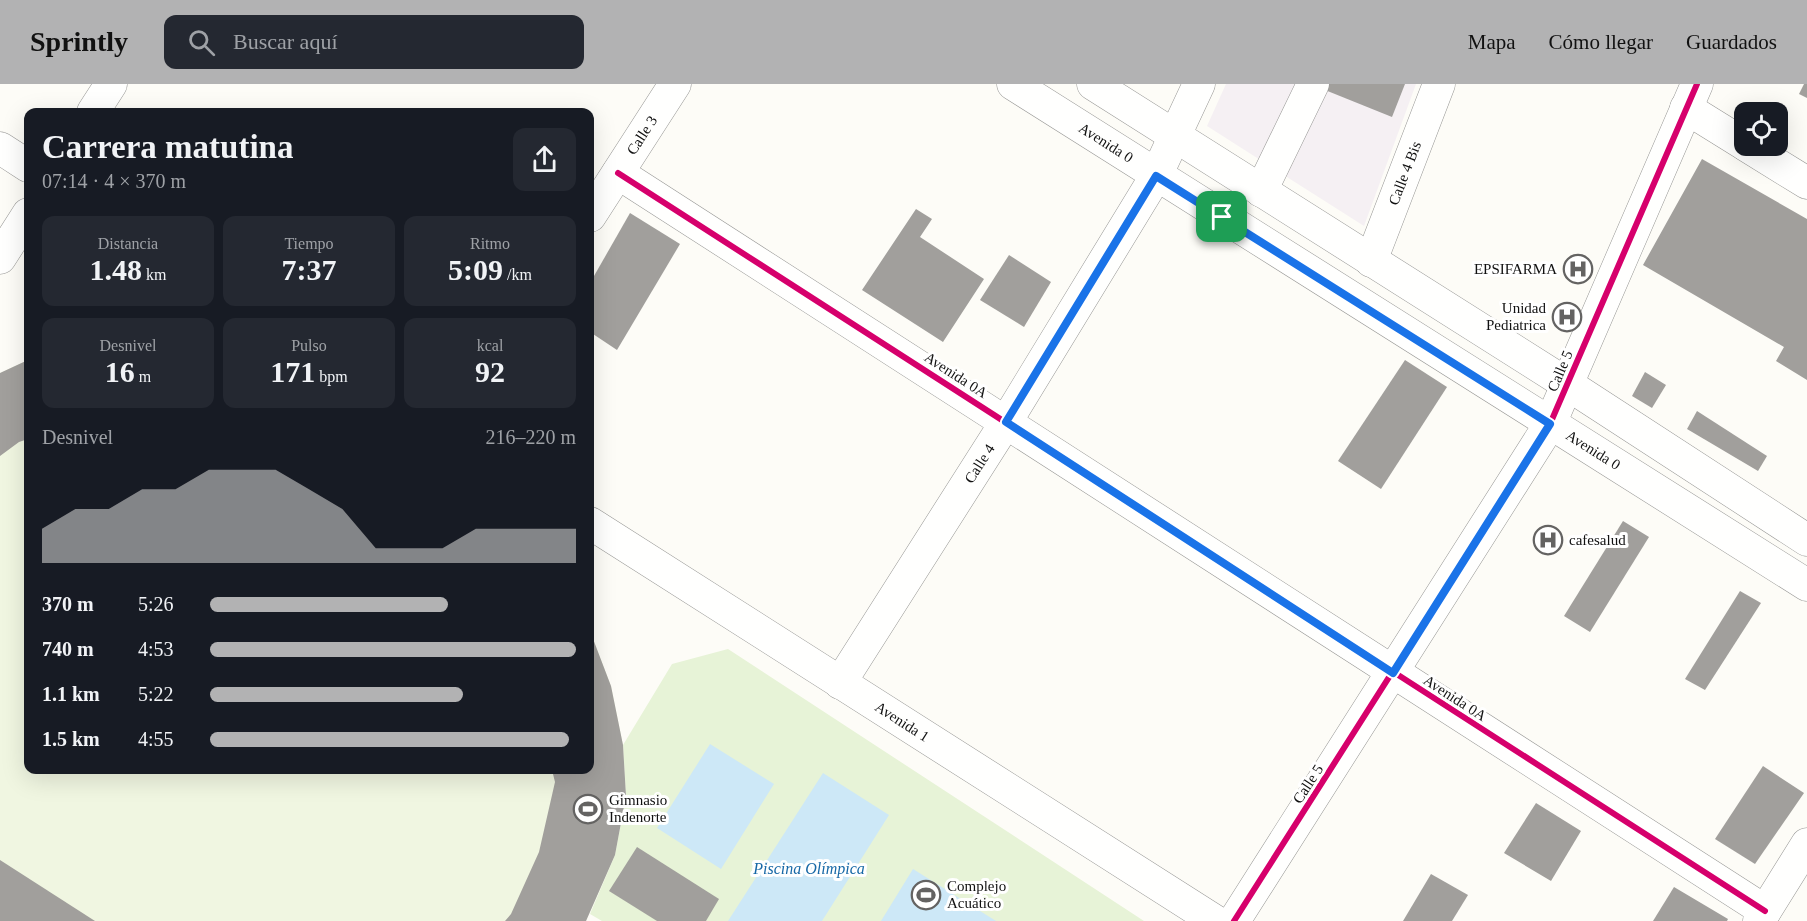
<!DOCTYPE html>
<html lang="es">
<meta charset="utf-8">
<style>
:root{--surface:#171b24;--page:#242831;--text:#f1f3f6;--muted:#9ea1a6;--accent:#b2b2b3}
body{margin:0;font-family:"Times New Roman",serif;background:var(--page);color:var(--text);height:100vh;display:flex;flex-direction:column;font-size:22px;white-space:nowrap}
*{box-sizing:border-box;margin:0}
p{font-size:20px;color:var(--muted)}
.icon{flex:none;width:33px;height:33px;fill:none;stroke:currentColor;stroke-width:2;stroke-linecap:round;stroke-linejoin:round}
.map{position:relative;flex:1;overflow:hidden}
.sheet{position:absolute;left:24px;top:24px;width:570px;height:666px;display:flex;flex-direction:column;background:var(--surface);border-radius:12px;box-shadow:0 6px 24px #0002}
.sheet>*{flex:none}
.buttons{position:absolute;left:1734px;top:18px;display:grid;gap:12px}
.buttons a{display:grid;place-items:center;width:54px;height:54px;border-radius:12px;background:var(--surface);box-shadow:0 6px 24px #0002;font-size:30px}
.pin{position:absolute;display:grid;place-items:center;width:51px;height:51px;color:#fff;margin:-26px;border-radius:12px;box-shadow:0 3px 9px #0006}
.round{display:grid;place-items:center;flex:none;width:63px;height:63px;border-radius:12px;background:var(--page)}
.overview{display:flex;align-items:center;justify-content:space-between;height:102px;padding:0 18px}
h1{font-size:33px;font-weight:600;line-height:45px}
.metrics{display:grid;grid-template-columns:repeat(3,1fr);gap:9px;height:102px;padding:6px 18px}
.metrics div{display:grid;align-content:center;border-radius:12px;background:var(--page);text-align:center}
.metrics b{font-size:30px;font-weight:600}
.metrics small{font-size:16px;font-weight:400}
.metrics p{font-size:16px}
.chart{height:168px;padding:12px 18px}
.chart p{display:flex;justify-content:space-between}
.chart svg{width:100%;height:108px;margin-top:6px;fill:var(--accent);opacity:.7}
ul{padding:0 18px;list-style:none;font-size:20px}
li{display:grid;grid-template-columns:96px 72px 1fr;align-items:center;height:45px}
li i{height:15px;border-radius:8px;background:var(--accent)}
header{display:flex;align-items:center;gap:36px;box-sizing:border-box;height:84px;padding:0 30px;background:var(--accent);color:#111}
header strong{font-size:28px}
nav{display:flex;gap:33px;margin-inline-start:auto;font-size:21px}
.search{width:420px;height:54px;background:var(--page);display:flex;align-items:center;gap:15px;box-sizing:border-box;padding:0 21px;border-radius:12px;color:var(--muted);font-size:22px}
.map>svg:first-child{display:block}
</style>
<header>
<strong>Sprintly</strong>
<div class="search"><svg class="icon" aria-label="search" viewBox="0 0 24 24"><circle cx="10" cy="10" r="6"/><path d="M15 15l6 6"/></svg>Buscar aquí</div>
<nav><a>Mapa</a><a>Cómo llegar</a><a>Guardados</a></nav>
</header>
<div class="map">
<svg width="1807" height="837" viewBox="0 0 1807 837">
<rect width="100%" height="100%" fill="#fdfcf7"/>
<polygon fill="#f5f0f3" points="1226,0 1416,0 1364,142 1207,42"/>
<polygon fill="#e7f3d7" points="728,565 1144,837 602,837 590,830 615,771 626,712 623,661 672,580"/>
<polygon fill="#f0f6e1" points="28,276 28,686 590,686 590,547 611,602 623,661 626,712 615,771 586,837 0,837 0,289"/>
<g fill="#cde8f7">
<polygon points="710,660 774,700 721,785 657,744"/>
<polygon points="823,689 889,731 822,837 728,837"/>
<polygon points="913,785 996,837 881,837"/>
</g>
<g fill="#a19f9c">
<polygon points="1328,0 1405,0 1392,33 1325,6"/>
<polygon points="1804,0 1807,0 1807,14 1799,10"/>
<polygon points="1702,75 1807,135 1807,296 1776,277 1784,263 1643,181"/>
<polygon points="916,125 932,135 920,153 984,195 943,258 862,206"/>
<polygon points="630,129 680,160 617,266 590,248 590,199"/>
<polygon points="1009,171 1051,198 1024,243 980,216"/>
<polygon points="28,276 28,355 19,358 0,372 0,289"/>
<polygon points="1405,276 1447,303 1381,405 1338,377"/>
<polygon points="1645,288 1666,301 1652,324 1632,312"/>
<polygon points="1697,327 1767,372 1758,387 1687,345"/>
<polygon points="1623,437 1649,453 1590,548 1564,532"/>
<polygon points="1740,507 1761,519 1705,606 1685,595"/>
<polygon points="590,547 611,602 623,661 626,712 615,771 586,837 505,837 511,830 539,768 555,698 552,686 590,686"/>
<polygon points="1763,682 1804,709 1755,780 1715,755"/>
<polygon points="1536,719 1581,747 1551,797 1504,769"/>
<polygon points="637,763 719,815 706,837 657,837 609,807"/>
<polygon points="0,776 95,837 0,837"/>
<polygon points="1431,790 1468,811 1452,837 1403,837"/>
<polygon points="1674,803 1728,835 1727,837 1653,837"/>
</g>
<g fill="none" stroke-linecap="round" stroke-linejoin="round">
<g stroke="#979795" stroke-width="33">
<g id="minor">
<path id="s1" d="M1013,0L1807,501"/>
<polyline points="1093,0 1567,300 1807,456"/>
<polyline points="1686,24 1744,60"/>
<polyline points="93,28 111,0"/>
<polyline points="1747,62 1807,99"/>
<polyline points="0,64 28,82"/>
<polyline points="618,89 1765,827"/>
<polyline points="1261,107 1313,0"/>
<path id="s2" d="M590,132L675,0"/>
<polyline points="0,174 28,130"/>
<path id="s3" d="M1371,177L1439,0"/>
<path id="s4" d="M590,439L1215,837"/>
<path id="s5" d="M840,599L1006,338L1156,92L1199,0"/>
<polyline points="1234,837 1550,340 1697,0"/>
<polyline points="1759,837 1807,760"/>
</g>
</g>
<use href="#minor" stroke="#fffffe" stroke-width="32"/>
<g stroke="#fff" stroke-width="10">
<g id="cycleway">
<polyline points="618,89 1765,827"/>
<polyline points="1234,837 1550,340 1697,0"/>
</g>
</g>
<use href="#cycleway" stroke="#d6006c" stroke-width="6"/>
</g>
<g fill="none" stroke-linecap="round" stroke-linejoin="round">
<g stroke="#fff" stroke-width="12">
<polygon id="route" points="1156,92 1550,340 1393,589 1006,338"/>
</g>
<use href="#route" stroke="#1a73e8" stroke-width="8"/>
</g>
<defs>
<g id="hospital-ring" transform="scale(1.5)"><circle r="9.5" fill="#fff" stroke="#646362" stroke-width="1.5"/><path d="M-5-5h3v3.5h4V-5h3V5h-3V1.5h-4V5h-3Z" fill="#646362"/></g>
<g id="stadium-ring" transform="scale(1.5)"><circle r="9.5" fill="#fff" stroke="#646362" stroke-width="1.5"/><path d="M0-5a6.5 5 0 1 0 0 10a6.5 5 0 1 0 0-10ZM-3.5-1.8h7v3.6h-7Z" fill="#646362"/></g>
</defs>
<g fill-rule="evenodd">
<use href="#hospital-ring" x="1578" y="185"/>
<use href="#hospital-ring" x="1567" y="233"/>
<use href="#hospital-ring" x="1548" y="456"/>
<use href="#stadium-ring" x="588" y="725"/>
<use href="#stadium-ring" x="926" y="811"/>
</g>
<g text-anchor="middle" stroke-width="6" stroke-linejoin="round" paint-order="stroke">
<g font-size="15" fill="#111" stroke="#fff">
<text dy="5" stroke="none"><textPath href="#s2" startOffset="96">Calle 3</textPath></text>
<text dy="5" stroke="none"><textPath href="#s1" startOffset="110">Avenida 0</textPath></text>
<text dy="5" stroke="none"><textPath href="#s3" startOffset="94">Calle 4 Bis</textPath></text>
<text transform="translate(1560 287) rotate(-67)" y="5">Calle 5</text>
<text transform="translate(956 291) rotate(33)" y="5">Avenida 0A</text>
<text dy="5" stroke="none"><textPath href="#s1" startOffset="686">Avenida 0</textPath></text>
<text dy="5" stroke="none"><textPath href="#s5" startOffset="260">Calle 4</textPath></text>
<text transform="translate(1455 614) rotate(33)" y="5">Avenida 0A</text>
<text dy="5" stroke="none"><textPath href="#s4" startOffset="370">Avenida 1</textPath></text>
<text transform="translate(1308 700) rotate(-57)" y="5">Calle 5</text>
</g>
<g font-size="15" fill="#111" stroke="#fff" text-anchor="start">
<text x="1557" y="190" text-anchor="end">EPSIFARMA</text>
<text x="1546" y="229" text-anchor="end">Unidad<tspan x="1546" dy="17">Pediatrica</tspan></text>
<text x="1569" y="461">cafesalud</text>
<text x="609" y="721">Gimnasio<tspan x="609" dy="17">Indenorte</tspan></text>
<text x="947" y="807">Complejo<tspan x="947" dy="17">Acuático</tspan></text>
</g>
<g font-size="16" font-style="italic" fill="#1768a6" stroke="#fff">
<text x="809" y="790">Piscina Olímpica</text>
</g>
</g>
</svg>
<div class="buttons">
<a><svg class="icon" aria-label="locate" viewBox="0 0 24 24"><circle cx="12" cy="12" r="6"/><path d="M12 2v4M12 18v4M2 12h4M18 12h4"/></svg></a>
</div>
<div class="pin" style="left:1222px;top:133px;background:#1e9e55"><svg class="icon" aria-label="arrive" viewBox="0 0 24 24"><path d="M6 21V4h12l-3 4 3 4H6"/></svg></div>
<section class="sheet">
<div class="overview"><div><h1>Carrera matutina</h1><p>07:14 · 4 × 370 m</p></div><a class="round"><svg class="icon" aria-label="share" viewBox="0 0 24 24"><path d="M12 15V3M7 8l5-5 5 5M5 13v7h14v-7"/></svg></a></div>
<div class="metrics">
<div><p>Distancia</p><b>1.48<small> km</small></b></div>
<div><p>Tiempo</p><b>7:37</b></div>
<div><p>Ritmo</p><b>5:09<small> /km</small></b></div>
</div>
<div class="metrics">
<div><p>Desnivel</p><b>16<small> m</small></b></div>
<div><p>Pulso</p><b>171<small> bpm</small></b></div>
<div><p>kcal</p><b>92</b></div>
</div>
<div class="chart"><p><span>Desnivel</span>216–220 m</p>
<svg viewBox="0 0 160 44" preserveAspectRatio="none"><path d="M0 44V30L10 22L20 22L30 14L40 14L50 6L60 6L70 6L80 14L90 22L100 38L110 38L120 38L130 30L140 30L150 30L160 30V44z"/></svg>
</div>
<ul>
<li><b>370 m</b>5:26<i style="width:65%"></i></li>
<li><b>740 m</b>4:53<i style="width:100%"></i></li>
<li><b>1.1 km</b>5:22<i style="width:69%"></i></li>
<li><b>1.5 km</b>4:55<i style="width:98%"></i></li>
</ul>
</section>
</div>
